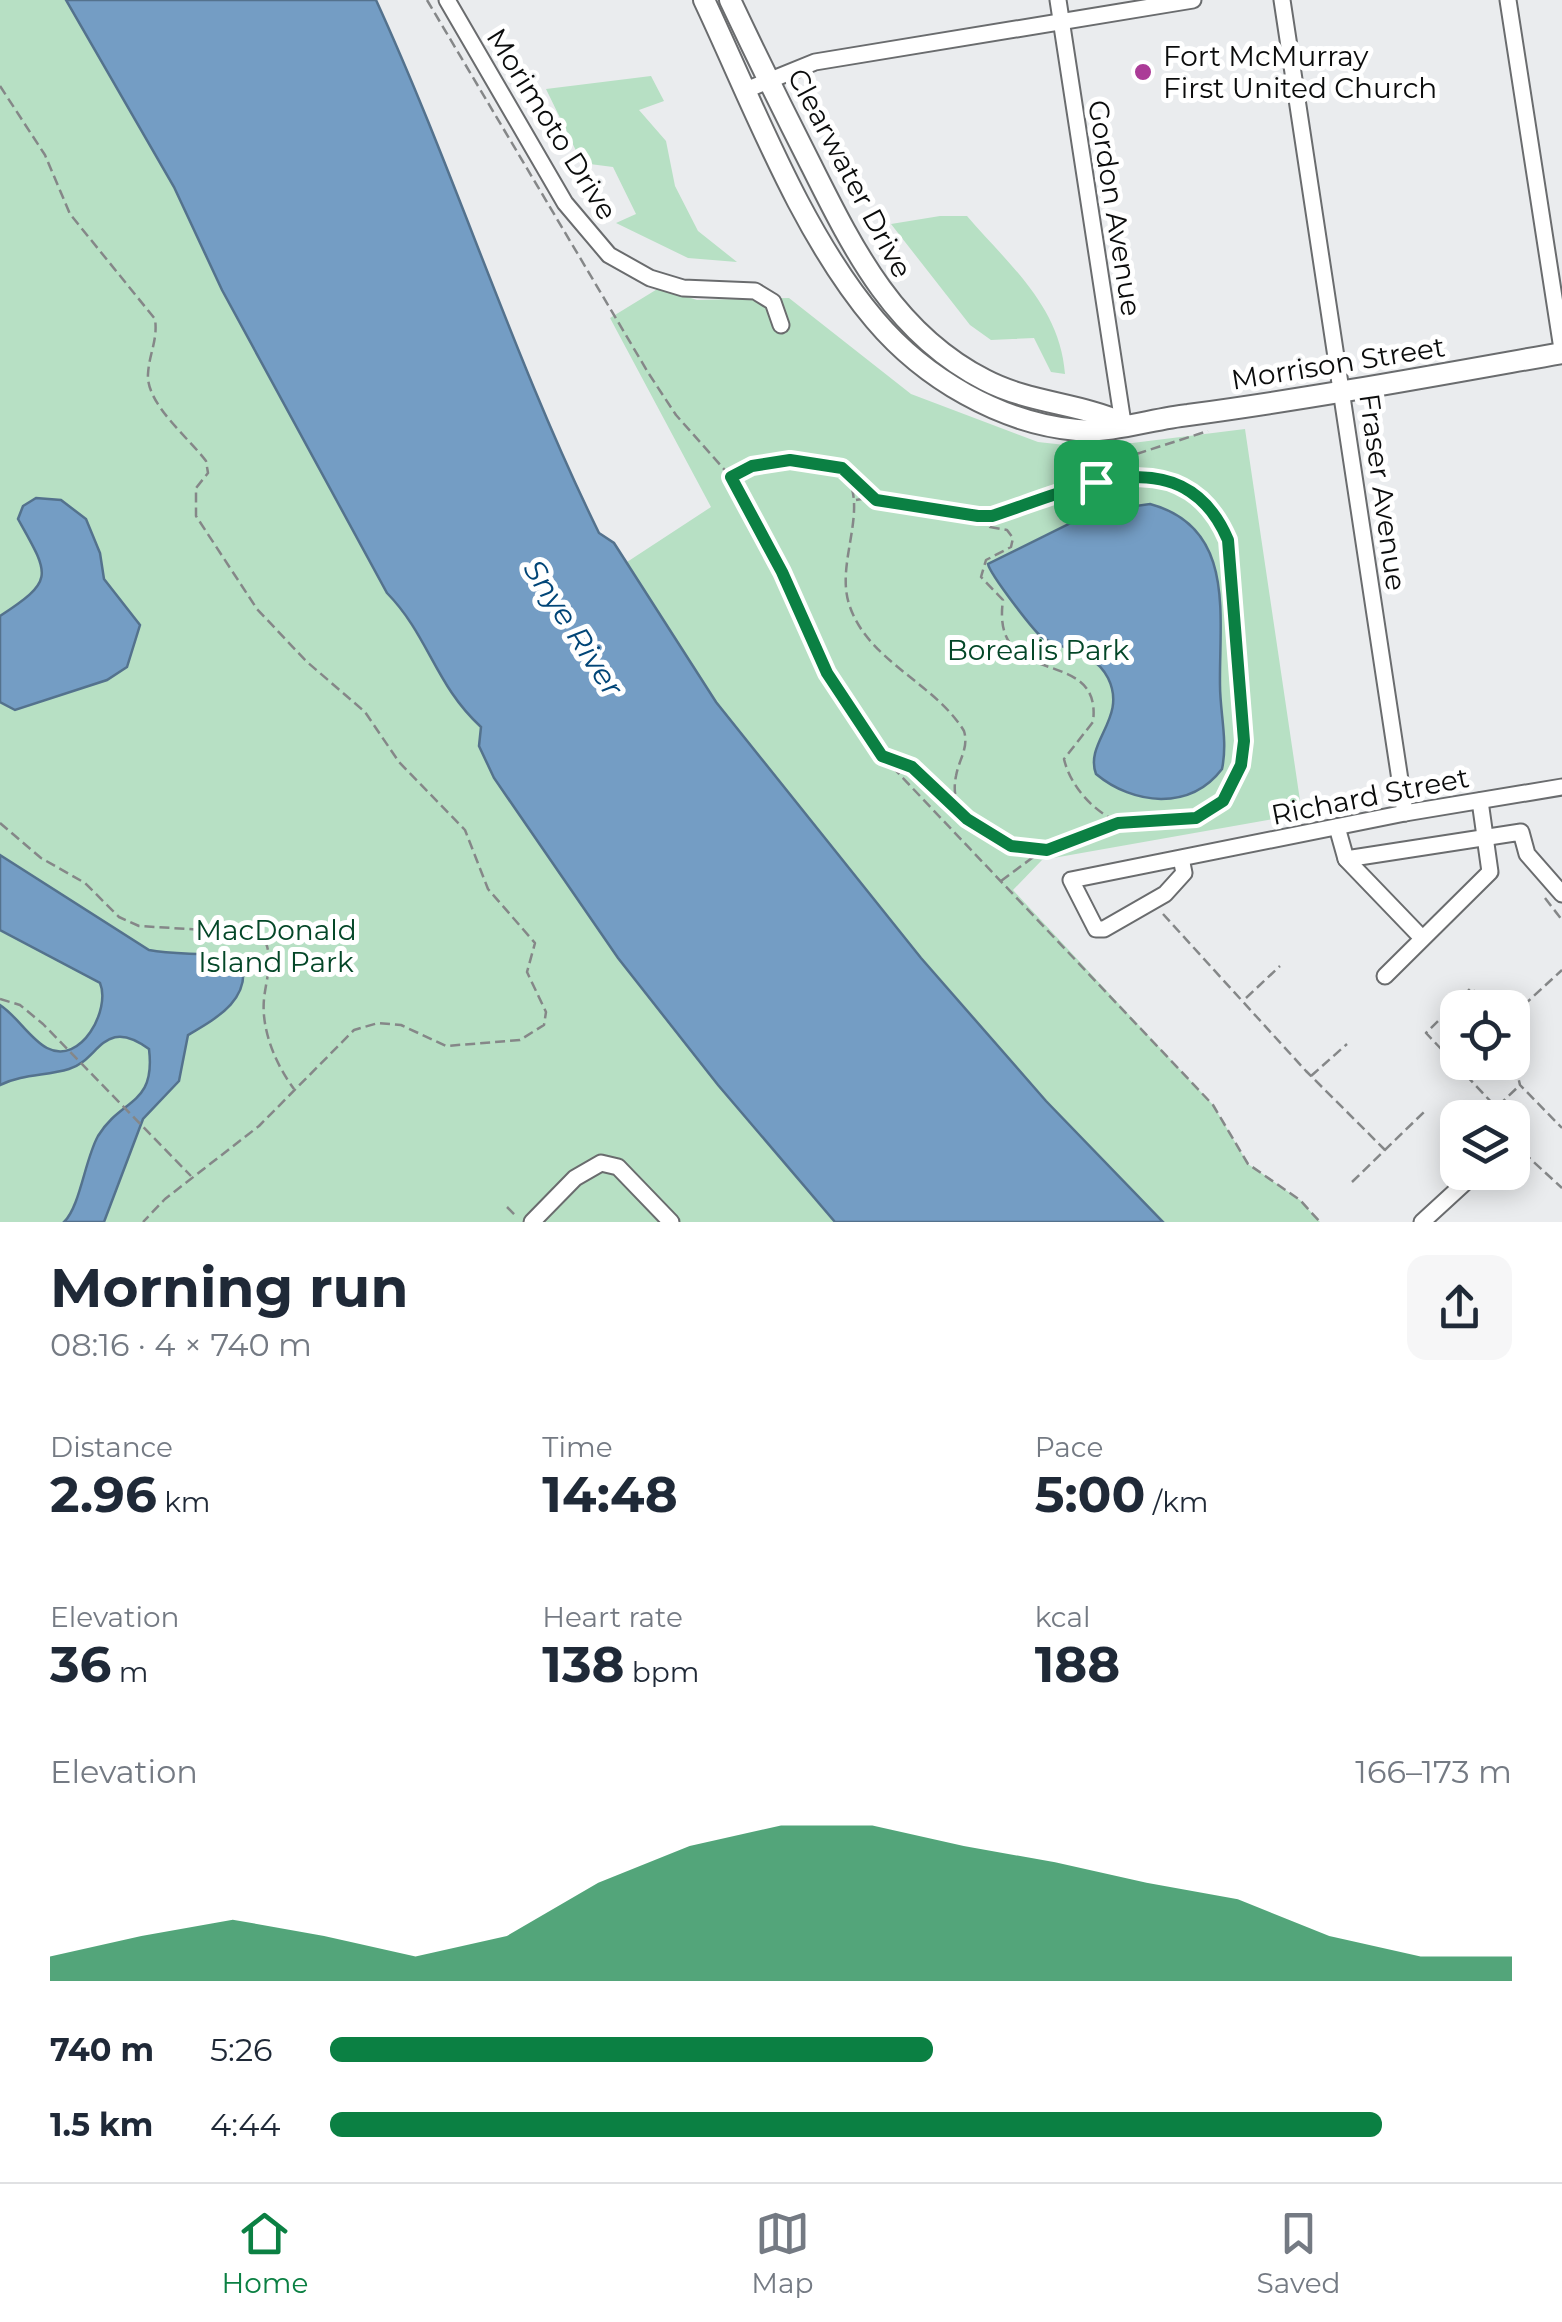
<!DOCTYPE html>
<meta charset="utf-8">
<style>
:root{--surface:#fff;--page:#f6f6f7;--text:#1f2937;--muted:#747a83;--line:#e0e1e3;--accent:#0b8043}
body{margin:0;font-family:Montserrat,sans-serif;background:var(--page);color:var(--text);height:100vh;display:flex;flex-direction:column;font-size:38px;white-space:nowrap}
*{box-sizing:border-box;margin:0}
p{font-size:32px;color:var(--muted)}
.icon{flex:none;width:55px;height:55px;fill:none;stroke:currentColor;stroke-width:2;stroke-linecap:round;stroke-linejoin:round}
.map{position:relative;height:1222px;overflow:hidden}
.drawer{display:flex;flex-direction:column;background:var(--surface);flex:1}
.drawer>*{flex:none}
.fabs{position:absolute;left:1440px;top:990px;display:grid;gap:20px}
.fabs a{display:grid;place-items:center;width:90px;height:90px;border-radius:20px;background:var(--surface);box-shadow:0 5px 25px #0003;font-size:50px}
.pin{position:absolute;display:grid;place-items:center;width:85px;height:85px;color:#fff;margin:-42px;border-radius:20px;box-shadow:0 5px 15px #0006}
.round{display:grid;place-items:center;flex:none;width:105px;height:105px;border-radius:20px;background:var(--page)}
.summary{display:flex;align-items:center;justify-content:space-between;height:170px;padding:0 50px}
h1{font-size:55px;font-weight:700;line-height:75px}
.figures{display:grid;grid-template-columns:repeat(3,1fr);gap:15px;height:170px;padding:10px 50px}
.figures div{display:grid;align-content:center}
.figures b{font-size:50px;font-weight:700}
.figures small{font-size:28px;font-weight:400}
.figures p{font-size:28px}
.chart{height:280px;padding:20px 50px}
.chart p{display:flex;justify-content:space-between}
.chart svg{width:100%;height:180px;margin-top:10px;fill:var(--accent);opacity:.7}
ul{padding:0 50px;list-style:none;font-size:32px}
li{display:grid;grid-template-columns:160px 120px 1fr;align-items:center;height:75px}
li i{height:25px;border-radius:12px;background:var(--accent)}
.dock{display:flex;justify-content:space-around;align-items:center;height:140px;border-top:2px solid var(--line);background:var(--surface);font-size:28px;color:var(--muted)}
.dock a{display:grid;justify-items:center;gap:5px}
.dock .current{color:var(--accent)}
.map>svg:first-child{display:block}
</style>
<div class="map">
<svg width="1562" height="1222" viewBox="0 0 1562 1222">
<rect width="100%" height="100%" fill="#eaecee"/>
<g fill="#b7e0c4">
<path d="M0,0H66L174,187L222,290L387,593C428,635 437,686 481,727L479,746L494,778L618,958L718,1085L835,1222H0Z"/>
<polygon points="651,76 664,101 639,110 666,141 675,186 698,231 737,262 688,258 616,223 636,214 613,167 582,163 546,89"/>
<path d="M940,216H967C1009,265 1060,306 1065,374L1051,372L1034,338L991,340L970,325L891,224Z"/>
<polygon points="659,288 697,300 789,298 911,394 1038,442 1092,448 1245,429 1302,814 1042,860 1013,890 1213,1105 1248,1164 1300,1200 1320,1222 1163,1222 1046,1101 921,958 716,702 627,562 711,507 610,318"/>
</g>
<g fill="#749dc4" stroke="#54728d" stroke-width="2.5">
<path d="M66,0H376C456,175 514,360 599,533L614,543L716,702L921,958L1046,1101L1163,1222H835L718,1085L618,958L494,778L479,746L481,727C435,685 429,636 387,593L222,290L174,187Z"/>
<path d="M36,498L61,500L86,519L100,553L104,579L140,625L127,667L107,680L15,710L0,702V616C55,580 50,576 18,519L23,506Z"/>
<path d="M1150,504C1236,527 1219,615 1220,685C1220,713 1228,741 1222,769C1190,811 1133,805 1096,774C1084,742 1128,718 1108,678C1094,651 1066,651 1043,638C1034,632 990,574 988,564L1093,512Z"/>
<path d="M0,855L149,950C180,956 210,951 241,960C253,998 217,1018 188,1035L179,1081L143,1119L104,1222H64C80,1207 85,1159 98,1136C121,1098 156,1106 149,1049C103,1015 99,1061 69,1069C46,1076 23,1074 0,1085V1005C17,1016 30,1039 47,1048C81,1066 111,1009 100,983L0,930Z"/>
</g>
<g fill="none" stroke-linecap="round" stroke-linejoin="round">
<g stroke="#6a6c6e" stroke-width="19">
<g id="minor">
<polyline points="447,0 565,203 609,255 650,278 683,288 755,291 773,302 781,325"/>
<polyline points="1058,0 1123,423"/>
<polyline points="1282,0 1405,813"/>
<polyline points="1508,0 1562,349"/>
<polyline points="746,90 815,62 1193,0"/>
<polyline points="1337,827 1346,859 1521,832 1527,854 1562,894"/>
<polyline points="1181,858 1184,873 1165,894 1104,929 1096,929 1071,880 1405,813 1562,787"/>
<polyline points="1346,859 1422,938"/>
<polyline points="1385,976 1490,872 1480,801"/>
<polyline points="532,1222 575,1178 601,1163 618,1167 671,1222"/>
<polyline points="1422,1222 1470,1178"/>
</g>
</g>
<g stroke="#6a6c6e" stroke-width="24">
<g id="major">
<path d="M704,0C753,104 801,233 875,320C924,378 1000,423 1077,430C1112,433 1152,419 1188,415C1314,398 1438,375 1562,353"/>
<path d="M730,0C756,55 783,110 811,165C854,251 895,334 985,380C1029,403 1078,403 1123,423"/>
</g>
</g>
<g stroke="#858788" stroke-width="2.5" stroke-dasharray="10 5" stroke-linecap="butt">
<polyline points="427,0 649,374 676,415 731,477 782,572 827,673 882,756 1213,1105 1248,1164 1300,1200 1320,1222"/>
<path d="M0,86L45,155L70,214L155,319C158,340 149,354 148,374C146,404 189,438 206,461L208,473L196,488V516L257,609L306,661L365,712L399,762L465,830L488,889L535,943L527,972L546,1012L544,1025L520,1040L446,1046L401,1025L378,1023L354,1030L259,1126L165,1199L143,1222"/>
<path d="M842,468L876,500L978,516H991C1058,495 1129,454 1194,497C1209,508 1221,519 1227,537C1239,572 1233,615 1237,651C1242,701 1257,756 1224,799C1209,819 1139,831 1116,821C1092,810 1070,785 1064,759L1093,722C1103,643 990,693 1003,600L981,577L986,560L1011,547L1013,538L1007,530L990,527L986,516"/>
<path d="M733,476L768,461L842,468C872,506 835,560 849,604C867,661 935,683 964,731C969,748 959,759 956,776C945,829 1008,846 1047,850"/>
<polyline points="1071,488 1099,466 1208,431"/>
<polyline points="856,500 872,497"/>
<polyline points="883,757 912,767 960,812"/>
<path d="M0,823L41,858L85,883L119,917L139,926L205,930L266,943C273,963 266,979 264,999C261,1030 276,1065 294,1089"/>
<polyline points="1001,881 1032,858 1118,823"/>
<polyline points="1545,898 1562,920"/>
<polyline points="1163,914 1306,1071 1385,1150"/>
<polyline points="1246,998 1280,966"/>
<polyline points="0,999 20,1005 43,1024 191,1176"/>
<polyline points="1491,1008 1471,988 1426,1033 1496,1107 1497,1118"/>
<polyline points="1512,1016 1562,970"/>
<polyline points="1512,1051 1520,1085 1562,1128"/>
<polyline points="1311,1076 1347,1044"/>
<polyline points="1498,1106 1520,1085"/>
<polyline points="1512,1142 1562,1188"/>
<polyline points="1352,1182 1425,1111"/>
<polyline points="507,1207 517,1217"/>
</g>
<use href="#minor" stroke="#fff" stroke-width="15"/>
<use href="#major" stroke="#fff" stroke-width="20"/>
</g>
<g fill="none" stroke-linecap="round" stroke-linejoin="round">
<g stroke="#fff" stroke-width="20">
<path id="route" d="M790,460L842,468L876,500L978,516H992C1071,491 1182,432 1228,540L1244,741L1241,765L1223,801L1196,818L1118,823L1047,850L1011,846L967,819L912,767L882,756L827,673L782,572L731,477L752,466Z"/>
</g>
<use href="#route" stroke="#0b8043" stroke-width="12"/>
</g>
<circle fill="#ab3b97" stroke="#fff" stroke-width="4" cx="1143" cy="72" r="10"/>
<g text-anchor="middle" stroke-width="10" stroke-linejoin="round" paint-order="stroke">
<g font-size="28" fill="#0b0c0c" stroke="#fff" text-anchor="start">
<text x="1163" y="66">Fort McMurray<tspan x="1163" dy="32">First United Church</tspan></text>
</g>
<g font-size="28" fill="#0b0c0c" stroke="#fff">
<text transform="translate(552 124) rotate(58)" y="10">Morimoto Drive</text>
<text transform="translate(850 173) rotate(62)" y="10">Clearwater Drive</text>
<text transform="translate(1115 208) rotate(81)" y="10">Gordon Avenue</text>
<text transform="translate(1338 363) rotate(-9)" y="10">Morrison Street</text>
<text transform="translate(1383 492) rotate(82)" y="10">Fraser Avenue</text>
<text transform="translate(1370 796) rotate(-11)" y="10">Richard Street</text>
</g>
<g font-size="28" fill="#044728" stroke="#fff">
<text x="1038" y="660">Borealis Park</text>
<text x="276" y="940">MacDonald<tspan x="276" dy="32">Island Park</tspan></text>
</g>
<g font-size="30" font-style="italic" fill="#014577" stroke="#fff">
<text transform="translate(573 628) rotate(57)" y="10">Snye River</text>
</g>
</g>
</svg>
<div class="fabs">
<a><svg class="icon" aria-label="locate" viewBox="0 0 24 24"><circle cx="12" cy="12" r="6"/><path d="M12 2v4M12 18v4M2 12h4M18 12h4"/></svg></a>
<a><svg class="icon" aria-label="layers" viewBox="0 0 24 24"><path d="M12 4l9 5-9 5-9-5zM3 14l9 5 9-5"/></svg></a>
</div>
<div class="pin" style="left:1096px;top:482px;background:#1e9e55"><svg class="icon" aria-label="arrive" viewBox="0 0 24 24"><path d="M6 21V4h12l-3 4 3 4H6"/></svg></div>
</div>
<section class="drawer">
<div class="summary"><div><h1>Morning run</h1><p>08:16 · 4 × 740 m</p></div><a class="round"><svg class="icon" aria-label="share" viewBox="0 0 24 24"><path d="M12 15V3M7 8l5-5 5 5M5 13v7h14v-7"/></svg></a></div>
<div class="figures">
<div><p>Distance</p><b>2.96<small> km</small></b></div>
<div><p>Time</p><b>14:48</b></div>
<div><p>Pace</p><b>5:00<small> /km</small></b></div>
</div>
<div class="figures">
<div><p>Elevation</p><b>36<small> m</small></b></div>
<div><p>Heart rate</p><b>138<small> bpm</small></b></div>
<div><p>kcal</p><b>188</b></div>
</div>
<div class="chart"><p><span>Elevation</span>166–173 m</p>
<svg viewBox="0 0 160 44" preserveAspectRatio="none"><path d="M0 44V38L10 33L20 29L30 33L40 38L50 33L60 20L70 11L80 6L90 6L100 11L110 15L120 20L130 24L140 33L150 38L160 38V44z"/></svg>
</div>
<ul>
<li><b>740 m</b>5:26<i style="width:51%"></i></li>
<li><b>1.5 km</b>4:44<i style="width:89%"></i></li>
</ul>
</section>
<nav class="dock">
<a class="current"><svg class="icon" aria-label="home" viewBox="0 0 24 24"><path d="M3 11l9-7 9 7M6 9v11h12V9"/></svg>Home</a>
<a><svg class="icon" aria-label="map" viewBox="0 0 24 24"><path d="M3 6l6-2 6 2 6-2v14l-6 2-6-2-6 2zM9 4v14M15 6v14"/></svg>Map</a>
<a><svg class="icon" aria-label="saved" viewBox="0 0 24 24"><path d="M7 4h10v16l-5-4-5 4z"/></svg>Saved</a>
</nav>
